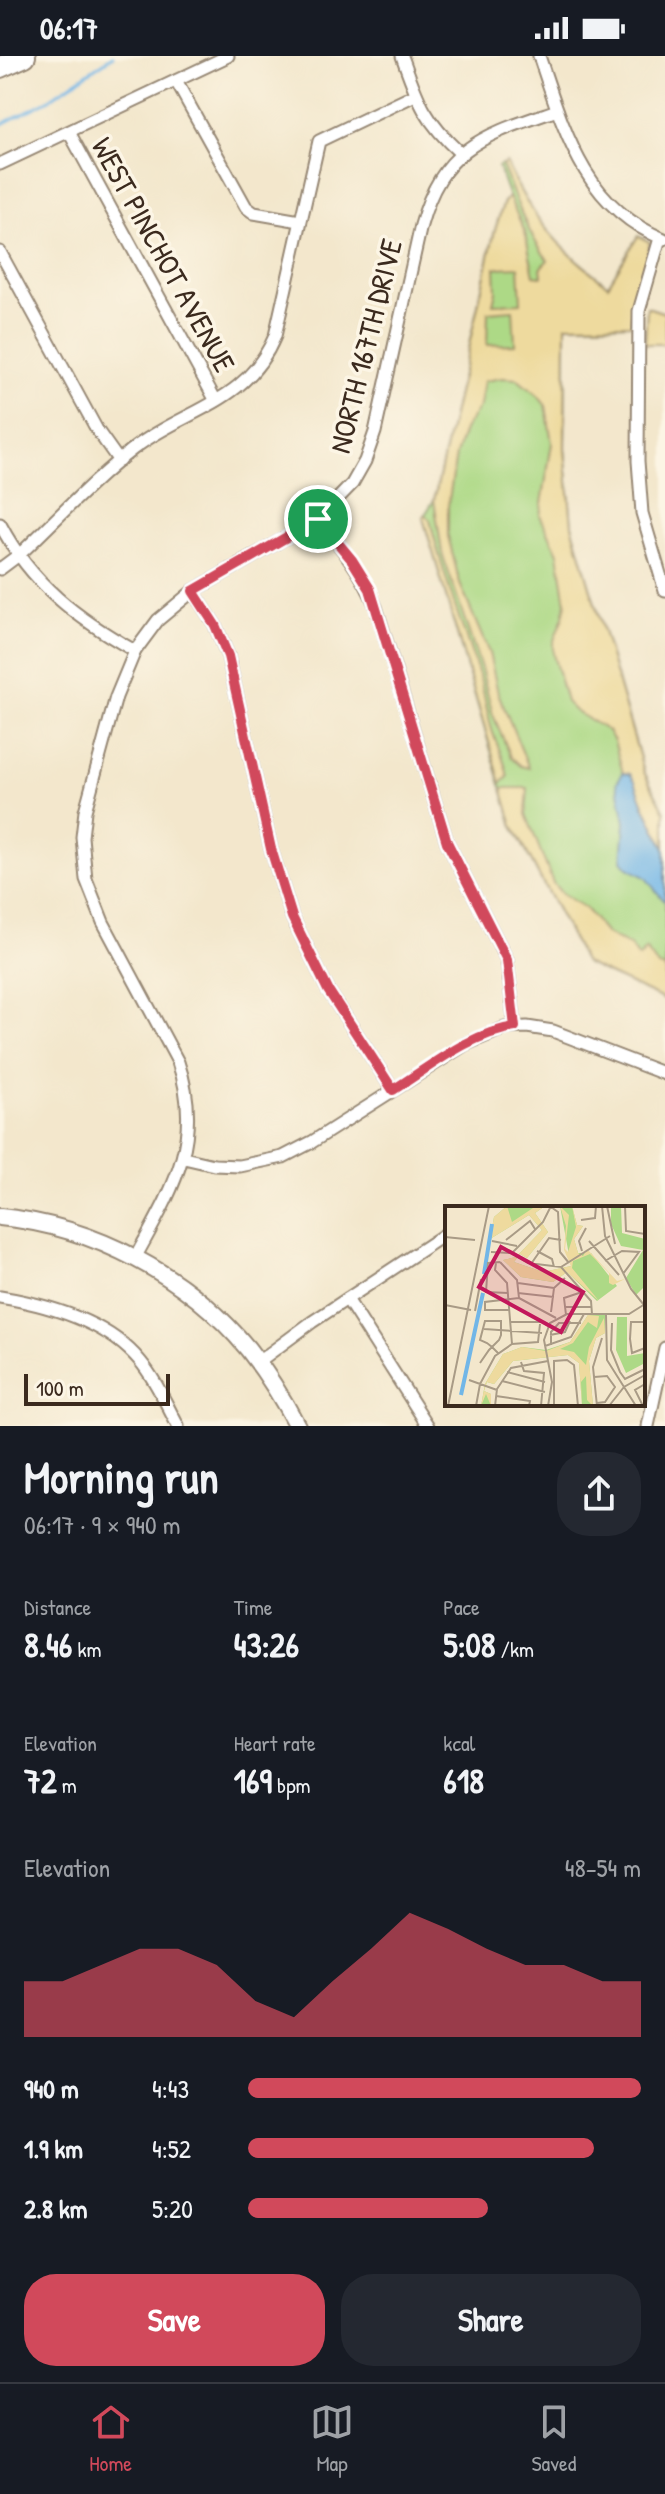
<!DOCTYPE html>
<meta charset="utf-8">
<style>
:root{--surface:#171b24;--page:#242831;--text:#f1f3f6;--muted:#9ea1a6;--line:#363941;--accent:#d1495b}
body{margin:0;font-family:"Patrick Hand",sans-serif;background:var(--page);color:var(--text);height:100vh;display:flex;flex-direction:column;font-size:30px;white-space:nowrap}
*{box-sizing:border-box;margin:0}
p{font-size:26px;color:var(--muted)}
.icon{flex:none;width:44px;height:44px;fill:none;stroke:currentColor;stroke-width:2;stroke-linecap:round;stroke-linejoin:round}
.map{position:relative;height:1370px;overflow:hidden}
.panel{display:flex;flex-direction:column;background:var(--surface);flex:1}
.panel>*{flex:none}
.scale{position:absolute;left:24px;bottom:20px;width:146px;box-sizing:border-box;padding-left:8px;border:4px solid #3b2a1e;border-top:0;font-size:22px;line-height:28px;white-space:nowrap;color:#3b2a1e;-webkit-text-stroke:6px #fcf5e5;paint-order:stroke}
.pin{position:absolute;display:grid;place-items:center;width:68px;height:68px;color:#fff;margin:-34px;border:4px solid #fff;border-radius:50%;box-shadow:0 2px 8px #0007}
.round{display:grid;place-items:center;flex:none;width:84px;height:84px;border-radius:32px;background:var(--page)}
.overview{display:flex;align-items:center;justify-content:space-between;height:136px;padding:0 24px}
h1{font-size:44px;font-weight:700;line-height:60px}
.metrics{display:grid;grid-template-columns:repeat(3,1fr);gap:12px;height:136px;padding:8px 24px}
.metrics div{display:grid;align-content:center}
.metrics b{font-size:34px;font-weight:700}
.metrics small{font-size:22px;font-weight:400}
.metrics p{font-size:22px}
.chart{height:224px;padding:16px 24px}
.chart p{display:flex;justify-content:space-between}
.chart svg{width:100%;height:144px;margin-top:8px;fill:var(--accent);opacity:.7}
.action{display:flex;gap:16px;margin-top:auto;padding:16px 24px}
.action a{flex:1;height:92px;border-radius:32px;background:var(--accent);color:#fff;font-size:32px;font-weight:700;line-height:92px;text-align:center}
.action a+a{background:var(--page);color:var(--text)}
ul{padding:0 24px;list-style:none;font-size:26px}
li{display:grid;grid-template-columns:128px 96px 1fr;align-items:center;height:60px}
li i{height:20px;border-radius:10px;background:var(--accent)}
.status{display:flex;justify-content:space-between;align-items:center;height:56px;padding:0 40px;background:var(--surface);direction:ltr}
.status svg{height:22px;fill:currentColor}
.tab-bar{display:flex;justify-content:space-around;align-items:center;height:112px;border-top:2px solid var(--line);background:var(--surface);font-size:22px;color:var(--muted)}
.tab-bar a{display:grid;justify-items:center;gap:4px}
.tab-bar .on{color:var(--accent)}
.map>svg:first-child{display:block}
</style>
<div class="status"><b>06:17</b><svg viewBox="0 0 49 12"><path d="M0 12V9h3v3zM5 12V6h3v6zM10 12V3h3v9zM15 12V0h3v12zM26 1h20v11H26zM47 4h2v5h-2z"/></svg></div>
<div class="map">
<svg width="665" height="1370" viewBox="0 0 665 1370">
<rect width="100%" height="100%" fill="#fcf5e5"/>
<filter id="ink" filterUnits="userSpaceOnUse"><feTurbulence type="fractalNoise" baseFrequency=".0125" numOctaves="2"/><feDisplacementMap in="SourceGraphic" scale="16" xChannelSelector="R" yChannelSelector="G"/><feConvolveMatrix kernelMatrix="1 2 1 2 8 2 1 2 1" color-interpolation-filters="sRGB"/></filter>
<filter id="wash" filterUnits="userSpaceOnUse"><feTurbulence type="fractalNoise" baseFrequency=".006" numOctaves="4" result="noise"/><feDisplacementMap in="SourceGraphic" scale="32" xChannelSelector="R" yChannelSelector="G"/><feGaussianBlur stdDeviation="1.8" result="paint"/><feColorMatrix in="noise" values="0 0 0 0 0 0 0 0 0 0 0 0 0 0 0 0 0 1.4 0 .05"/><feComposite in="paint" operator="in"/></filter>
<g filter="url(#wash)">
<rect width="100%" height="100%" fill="#f3e7cc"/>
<path fill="#add986" stroke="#748252" stroke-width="2" d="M506,107C531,162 559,193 608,229L638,180L650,186L632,256L631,268L566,269L565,393L572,469L644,716L665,756V944L585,907L513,770L423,462L434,444L495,174L504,146L509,141L498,111Z"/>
<g fill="#eeda9e" stroke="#94825e" stroke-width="2" fill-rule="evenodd">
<path d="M506,107C531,162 559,193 608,229L638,180L650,186L632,256L631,268L566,269L565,393L572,469L644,716L665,756V793L630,718L623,717L614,685L608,675L575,655L566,646L553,598V587L563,561L566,547L558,497L540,459L552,387L546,350L538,340L517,323L502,322L484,325L480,350L464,374L456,399L448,450V480L460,528L489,597L498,637L529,712L521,710L511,701L493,659L481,612L442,497L434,444L495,174L504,146L509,141L525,176L534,219L542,220L541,211L548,204C527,178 515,141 502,109ZM519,211L521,247L493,248L496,235L495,212ZM513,254L515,288L487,289L488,256Z"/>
<polygon points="647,251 665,257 665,288 645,288"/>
<path d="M425,459L430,464C442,516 460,564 477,613C484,633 486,654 492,674C497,690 505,704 508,721L501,727L423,462Z"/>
<polygon points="502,732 528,732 526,758 553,827 562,838 585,852 606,878 630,890 639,902 646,894 658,910 665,912 665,944 585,907 513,770"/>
</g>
<polygon fill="#71b6e7" stroke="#567082" stroke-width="2" points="623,717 630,718 635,725 645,752 665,793 665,846 645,821 628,812 622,805 625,766 617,726"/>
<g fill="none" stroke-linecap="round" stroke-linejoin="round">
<polyline stroke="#71b6e7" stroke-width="3" points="0,69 45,46 113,0"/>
</g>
</g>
<g filter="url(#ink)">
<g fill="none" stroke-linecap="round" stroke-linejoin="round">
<g stroke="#978875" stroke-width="15">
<g id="street">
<path d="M402,0C418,45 424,64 460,97"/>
<path d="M539,0C564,74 584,151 664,183"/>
<polyline points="176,25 246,151 254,157 300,165"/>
<polyline points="69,76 216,345"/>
<polyline points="0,108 228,0"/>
<polyline points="660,182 639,255 638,405 642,457 665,535"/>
<polyline points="0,196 97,374 119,405"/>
<path d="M318,463C341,491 363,517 376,551L447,786L507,904L515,971"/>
<path d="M0,468C31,528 78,563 135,595"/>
<path d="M0,513L20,498C57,463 93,424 133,393C186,352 246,349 275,280L319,85L415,39"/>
<polyline points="193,535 215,569 228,600 271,793 292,861 328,934 393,1034"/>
<polyline points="184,1102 214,1109 240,1110 283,1101 312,1086 466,988 505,972 527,971 553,975 665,1018"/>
<path d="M135,1202C171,1136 205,1084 178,1006L103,866L86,823L82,781L85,755L116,641L135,595L158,564L193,535L318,463L352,428L365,405L375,376L421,169C443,89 486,79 557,54"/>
<path d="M0,1241C49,1249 107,1265 140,1305C156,1324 166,1348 178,1370"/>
<polyline points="347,1243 428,1370"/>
<polyline points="258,1306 312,1266 447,1177"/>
<polyline points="648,1370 665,1292"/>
</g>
</g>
<g stroke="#978875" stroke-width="20">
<path id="secondary" d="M0,1161C94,1170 188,1220 248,1293C267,1317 283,1343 297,1370"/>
</g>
<g stroke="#978875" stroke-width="24">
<polyline id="highway" points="0,11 25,0"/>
</g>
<use href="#street" stroke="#fff" stroke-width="11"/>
<use href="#secondary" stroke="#fff" stroke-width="16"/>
<use href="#highway" stroke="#fff" stroke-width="20"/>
</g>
</g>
<g fill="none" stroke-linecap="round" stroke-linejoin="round" filter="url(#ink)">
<g stroke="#fff" stroke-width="16">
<path id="route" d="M318,463L352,504L370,533L447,786L507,904L515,971C470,977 430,1011 393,1034L328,934L292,861L271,793L228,600L215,569L193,535Z"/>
</g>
<use href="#route" stroke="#d1495b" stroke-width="10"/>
</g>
<g text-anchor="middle" stroke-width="7" stroke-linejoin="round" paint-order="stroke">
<g font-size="30" fill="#3b2a1e" stroke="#fcf5e5">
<text transform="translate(163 199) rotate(61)" y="10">WEST PINCHOT AVENUE</text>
<text transform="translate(366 290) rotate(-76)" y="10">NORTH 167TH DRIVE</text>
</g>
</g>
<g transform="translate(445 1150)">
<rect width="200" height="200" fill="#f3e7cc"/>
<path d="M62,0H100L90,7L103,26L82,52L75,48L69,56L98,66L126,60L115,0H127L132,19L138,20L129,33L133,47H146L172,80L152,95L122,66L108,76L76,71L58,54L71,51L97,24L84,9L45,33L49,11ZM166,0H176L177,27L200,33V80L191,89L181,72L198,44L176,40L166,18ZM143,109H160V127L151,132L144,155L148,200H137L134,157L123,149L68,155L49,178L42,176L39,185L46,188V200H36L40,178L58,148L77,141L101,144L125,136ZM172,111H182V150L200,147V157L181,167L171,144Z" fill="#add986"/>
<path d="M62,0L67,16L91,0H100L90,7L103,26L82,52L75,48L69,56L98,66L126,60L119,44L121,20L115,0L124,9L120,43L123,46L131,21L127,0L132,19L138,20L129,33L133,47L138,50L142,43L172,75L180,73L168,79L164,77V67L145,48L128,55L127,62L154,95L122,66L108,76L76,71L58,54L71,51L97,24L84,9L45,33L49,11ZM143,109L154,110L152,122L143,116L128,137L115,143L129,146L141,159L144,141L159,112L160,127L151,132L144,155L148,200L142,194L141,170L136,176L137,200L134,157L123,149L68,155L49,178L42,176L39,185L46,188V200L41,188L36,200L40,178L58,148L77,141L101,145L125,136Z" fill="#eeda9e"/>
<path fill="none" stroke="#71b6e7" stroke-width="4" d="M39,68L47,18M16,189L38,87"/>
<path fill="none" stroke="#a99b86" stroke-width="2" d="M157,0L160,30L186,83L199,99M162,0L170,38M180,0L181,25L200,28M106,1L113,6L115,46L124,57M136,14L150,12L151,0M0,31L30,34M61,34L85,15L90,23M47,35L72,40M144,35L174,69M92,45L107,53L109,61M137,45L134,35L141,22M46,46L67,47L98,16L106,0M67,47L83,57L116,61L165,30M160,55L177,45L194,46L178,68M55,56L43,57L41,86L63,87M55,56L72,74L74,92M51,57L50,64L62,77L67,138M86,58L104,32L116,34M116,61L146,95L147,108M73,77L109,82M73,87L109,91M74,92L111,112M0,99L26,104M120,101H147M65,104H40V96L74,92M30,105L36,73M106,106L109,82L120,72M121,109L119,92L137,86M161,109L162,154L191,200M65,116H98M200,116H186L185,133L187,147L200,142M167,117L166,144L175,166L180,173L200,163M39,123L97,127M105,129L120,126L125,115M106,139V126L114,117H136M100,140L126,131L139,108M76,156L79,165L99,167L96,200M35,157L44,144L54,134L56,129V115H40L35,134L42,137L47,141L53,147M62,166L100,176M149,171L162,170L170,181L160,196L152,197M24,174L52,184M57,175L100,186M51,190L85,195L84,200M3,200L44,0M31,200L35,178L50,150L67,138L93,136L95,118M50,200L52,183L66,162L103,155M103,200L107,176L99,134L105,117L122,108H184L200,98M109,200V155L122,154L129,159L133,200M152,200L148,161L157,132M164,200L179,181L200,169M198,200L190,184L200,178"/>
<path fill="#c2185b" fill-opacity="0.15" stroke="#c2185b" stroke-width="4" d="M56,41L138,86L116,126L34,81Z"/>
<rect width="200" height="200" fill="none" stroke="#3b2a1e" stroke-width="4"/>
</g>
</svg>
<div class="scale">100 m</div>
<div class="pin" style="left:318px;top:463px;background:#1e9e55"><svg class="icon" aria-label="arrive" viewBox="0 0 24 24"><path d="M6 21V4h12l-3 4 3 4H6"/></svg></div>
</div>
<section class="panel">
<div class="overview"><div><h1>Morning run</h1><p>06:17 · 9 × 940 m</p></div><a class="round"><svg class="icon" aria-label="share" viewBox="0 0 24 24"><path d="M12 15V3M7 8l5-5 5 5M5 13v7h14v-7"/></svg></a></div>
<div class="metrics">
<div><p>Distance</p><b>8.46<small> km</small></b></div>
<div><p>Time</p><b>43:26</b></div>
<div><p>Pace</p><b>5:08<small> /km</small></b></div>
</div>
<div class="metrics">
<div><p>Elevation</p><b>72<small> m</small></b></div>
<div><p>Heart rate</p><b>169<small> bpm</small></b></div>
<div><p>kcal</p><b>618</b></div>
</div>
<div class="chart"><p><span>Elevation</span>48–54 m</p>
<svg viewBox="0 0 160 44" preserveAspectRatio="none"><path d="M0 44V27L10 27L20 22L30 17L40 17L50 22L60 33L70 38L80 27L90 17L100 6L110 11L120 17L130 22L140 22L150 27L160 27V44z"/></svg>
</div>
<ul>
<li><b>940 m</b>4:43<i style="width:100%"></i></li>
<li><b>1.9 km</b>4:52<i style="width:88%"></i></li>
<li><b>2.8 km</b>5:20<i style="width:61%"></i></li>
</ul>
<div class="action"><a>Save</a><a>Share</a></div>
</section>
<nav class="tab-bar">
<a class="on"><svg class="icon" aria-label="home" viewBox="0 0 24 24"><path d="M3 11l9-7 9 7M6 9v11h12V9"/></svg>Home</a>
<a><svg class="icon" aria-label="map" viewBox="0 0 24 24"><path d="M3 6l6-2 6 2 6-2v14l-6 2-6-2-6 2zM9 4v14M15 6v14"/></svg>Map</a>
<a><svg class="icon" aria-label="saved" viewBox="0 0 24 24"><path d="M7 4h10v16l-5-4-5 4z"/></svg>Saved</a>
</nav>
